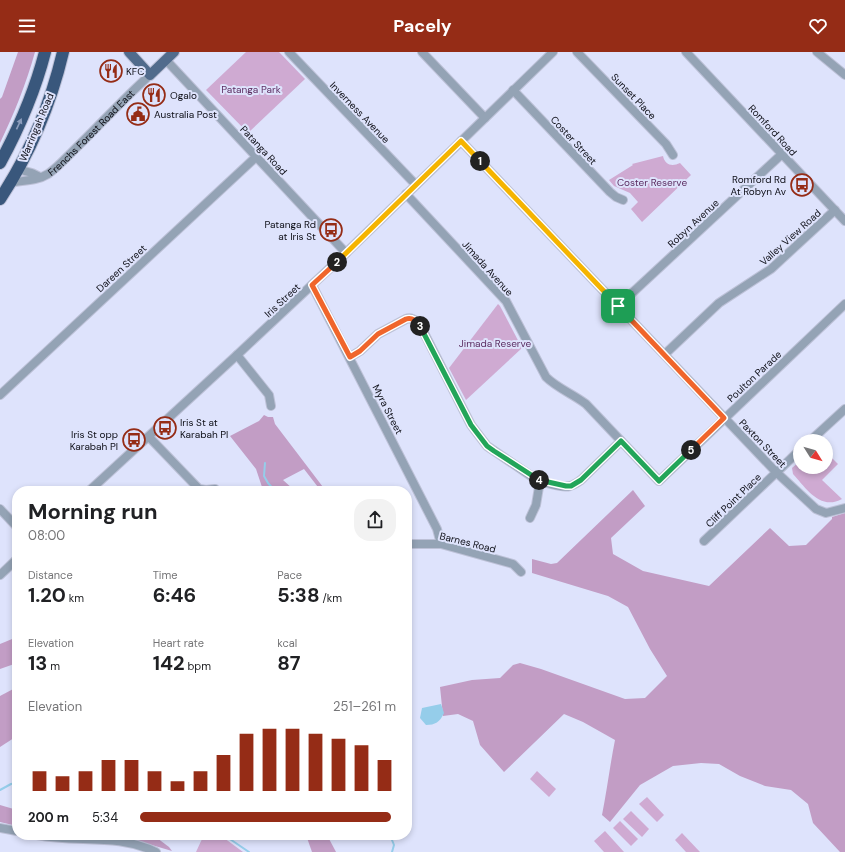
<!DOCTYPE html>
<meta charset="utf-8">
<style>
:root{--surface:#fff;--page:#f2f2f2;--text:#202124;--muted:#757577;--accent:#952c16}
body{margin:0;font-family:"DM Sans",sans-serif;background:var(--page);color:var(--text);height:100vh;display:flex;flex-direction:column;font-size:15px;white-space:nowrap}
*{box-sizing:border-box;margin:0}
p{font-size:13px;color:var(--muted)}
.icon{flex:none;width:22px;height:22px;fill:none;stroke:currentColor;stroke-width:2;stroke-linecap:round;stroke-linejoin:round}
.map{position:relative;flex:1;overflow:hidden}
.details{position:absolute;left:12px;top:434px;width:400px;height:354px;display:flex;flex-direction:column;background:var(--surface);border-radius:16px;box-shadow:0 2px 6px #0003}
.details>*{flex:none}
.needle{width:26px;rotate:127deg}
.buttons{position:absolute;left:793px;top:382px;display:grid;gap:8px}
.buttons a{display:grid;place-items:center;width:40px;height:40px;border-radius:50%;background:var(--surface);box-shadow:0 2px 6px #0003;font-size:20px}
.pin{position:absolute;display:grid;place-items:center;width:34px;height:34px;color:#fff;margin:-17px;border-radius:8px;box-shadow:0 2px 6px #0006}
.km{position:absolute;width:20px;height:20px;margin:-10px;border-radius:50%;background:#222;color:#fff;font-size:11px;line-height:20px;text-align:center}
.round{display:grid;place-items:center;flex:none;width:42px;height:42px;border-radius:16px;background:var(--page)}
.overview{display:flex;align-items:center;justify-content:space-between;height:68px;padding:0 16px}
h1{font-size:22px;font-weight:700;line-height:30px}
.metrics{display:grid;grid-template-columns:repeat(3,1fr);gap:6px;height:68px;padding:4px 16px}
.metrics div{display:grid;align-content:center}
.metrics b{font-size:20px;font-weight:700}
.metrics small{font-size:11px;font-weight:400}
.metrics p{font-size:11px}
.chart{height:112px;padding:8px 16px}
.chart p{display:flex;justify-content:space-between}
.chart svg{width:100%;height:72px;margin-top:4px;stroke:var(--accent);stroke-width:6}
ul{padding:0 16px;list-style:none;font-size:13px}
li{display:grid;grid-template-columns:64px 48px 1fr;align-items:center;height:30px}
li i{height:10px;border-radius:5px;background:var(--accent)}
header{display:flex;justify-content:space-between;align-items:center;height:52px;padding:0 16px;background:var(--accent);color:#fff;font-size:18px;font-weight:700}
.map>svg:first-child{display:block}
</style>
<header><svg class="icon" aria-label="menu" viewBox="0 0 24 24"><path d="M4 6h16M4 12h16M4 18h16"/></svg>Pacely<svg class="icon" aria-label="heart" viewBox="0 0 24 24"><path d="M12 20l-8-8c-3-5 5-10 8-4 3-6 11-1 8 4z"/></svg></header>
<div class="map">
<svg width="845" height="800" viewBox="0 0 845 800">
<rect width="100%" height="100%" fill="#dee3fc"/>
<g fill="#cfaad2">
<polygon points="246,0 279,0 305,27 248,81 206,38"/>
<path d="M663,104C665,113 672,115 680,111L691,123L642,170L631,157L638,150L630,141L614,134L609,128L633,113L632,112Z"/>
<polygon points="498,252 500,254 522,296 466,348 449,316"/>
<path d="M826,400L838,412L822,428L842,447C820,459 806,436 793,422L792,416L800,409V415H826Z"/>
<polygon points="537,719 556,737 549,745 530,727"/>
<polygon points="647,745 664,763 657,770 639,752"/>
<polygon points="631,759 649,777 642,785 623,767"/>
<polygon points="620,769 638,787 631,794 613,776"/>
<polygon points="605,779 624,800 604,800 594,789"/>
<polygon points="682,781 700,800 686,800 675,788"/>
<polygon points="196,783 220,783 243,800 196,800 202,787"/>
</g>
<g fill="#c29dc5">
<path d="M18,0H35C26,32 14,62 0,91V47L2,45Z"/>
<polygon points="264,363 268,365 273,365 275,372 326,439 321,439 304,417 283,428 293,437 292,439 260,439 262,435 256,417 230,384 259,369"/>
<path d="M633,438L645,454L611,486L613,502L643,519L709,534L770,476L789,494L806,493L832,467V465L845,461V800H840L813,771L808,752L791,738L765,734L740,724L719,712L701,711L673,714L640,733L610,770L602,763C607,738 610,713 615,688L583,670L564,662L504,720L480,693L473,669L458,662L443,664L440,635L472,628L500,626L513,613L520,611L541,617L625,647L645,646L667,624L650,597L628,555L608,544L532,521V507L551,512L557,511Z"/>
<polygon points="17,585 17,611 0,617 0,592"/>
<polygon points="17,635 17,684 0,695 0,644"/>
<polygon points="0,753 17,758 17,774 0,770"/>
<polygon points="118,783 153,783 169,795 172,799"/>
<polygon points="306,783 327,783 336,800 312,800"/>
</g>
<path fill="#95cdea" d="M441,652L444,661C440,670 435,673 426,673L420,666L422,656Z"/>
<g fill="none" stroke-linecap="round" stroke-linejoin="round">
<g stroke="#95cdea" stroke-width="2">
<polyline points="265,411 264,424 268,431 275,439"/>
<polyline points="0,738 11,732 17,731"/>
<polyline points="224,783 249,800"/>
<polyline points="390,783 394,793 392,800"/>
</g>
<g stroke="#bdc1d7" stroke-width="10">
<g id="minor">
<polyline points="289,0 416,133"/>
<polyline points="422,0 485,66"/>
<polyline points="577,0 666,92 673,103"/>
<polyline points="686,0 845,169"/>
<polyline points="817,0 845,23"/>
<polyline points="166,8 346,201"/>
<polyline points="513,38 610,140 616,145 623,148"/>
<polyline points="461,89 776,420 816,457 826,461 845,456"/>
<polyline points="17,117 32,121 40,125"/>
<path id="s1" d="M9,131C22,128 35,130 48,122C57,116 65,107 73,99C99,74 123,47 150,23"/>
<path d="M406,142L506,249L546,325C557,336 573,342 586,352L659,429L845,252"/>
<polyline points="312,233 437,477 441,492"/>
<polyline points="618,254 782,102"/>
<polyline points="665,302 719,251 771,217 835,158"/>
<polyline points="237,303 269,343 271,354"/>
<path d="M350,305L360,299L378,282L406,267C411,265 415,268 419,271L471,373L487,394L534,426C542,430 561,436 570,434C574,433 578,430 581,428L621,389"/>
<polyline points="0,343 256,105"/>
<polyline points="149,385 199,437 206,438 215,437"/>
<polyline points="810,389 845,357"/>
<polyline points="89,439 237,303 346,201 553,0"/>
<polyline points="0,457 17,475"/>
<polyline points="530,466 536,453 540,429"/>
<polyline points="704,489 800,398"/>
<polyline points="407,492 441,492 513,512 521,520"/>
<polyline points="0,523 17,507"/>
<polyline points="0,776 17,779"/>
<path d="M37,783C79,791 116,781 156,800"/>
</g>
</g>
<g stroke="#bdc1d7" stroke-width="12">
<polyline id="major" points="129,0 150,23 174,0"/>
</g>
<g stroke="#bdc1d7" stroke-width="14">
<g id="highway">
<path d="M0,111C19,76 35,39 45,0"/>
<path d="M0,147C29,103 51,51 63,0"/>
</g>
</g>
<use href="#minor" stroke="#94a3b5" stroke-width="8"/>
<use href="#major" stroke="#516b8c" stroke-width="10"/>
<use href="#highway" stroke="#39577c" stroke-width="12"/>
</g>
<defs><path id="oneway-solid" d="M-6-.8H1V-3.2L6.5 0L1 3.2V.8H-6Z"/></defs>
<use fill="#8c9dbc" href="#oneway-solid" transform="translate(19 72) rotate(-65)"/>
<g fill="none" stroke-linecap="round" stroke-linejoin="round">
<g stroke="#fff" stroke-width="8">
<polyline id="split-1" points="480,109 618,254"/>
</g>
<g stroke="#fff" stroke-width="8">
<polyline id="split-2" points="337,210 461,89 480,109"/>
</g>
<g stroke="#fff" stroke-width="8">
<path id="split-3" d="M337,210L312,233L350,305L360,299L378,282L406,267C412,265 417,269 420,274"/>
</g>
<g stroke="#fff" stroke-width="8">
<polyline id="split-4" points="420,274 471,373 487,394 494,399 539,428"/>
</g>
<g stroke="#fff" stroke-width="8">
<polyline id="split-5" points="539,428 566,434 571,434 581,428 621,389 659,429 691,398"/>
</g>
<g stroke="#fff" stroke-width="8">
<polyline id="split-6" points="618,254 724,366 691,398"/>
</g>
<use href="#split-1" stroke="#f5b400" stroke-width="5"/>
<use href="#split-2" stroke="#f5b400" stroke-width="5"/>
<use href="#split-3" stroke="#f0652b" stroke-width="5"/>
<use href="#split-4" stroke="#22a559" stroke-width="5"/>
<use href="#split-5" stroke="#22a559" stroke-width="5"/>
<use href="#split-6" stroke="#f0652b" stroke-width="5"/>
</g>
<defs>
<g id="restaurant-ring" transform="scale(1.15)"><circle r="9.5" fill="#dee3fc" stroke="#952c16" stroke-width="1.5"/><path d="M-5-6h1v4h1v-4h1v4h1v-4h1v5L-1.5 .5V6h-2V.5L-5-1ZM5-6V6H3V1.5H1.5Q1.5-4 5-6Z" fill="#952c16"/></g>
<g id="civic-ring" transform="scale(1.15)"><circle r="9.5" fill="#dee3fc" stroke="#952c16" stroke-width="1.5"/><path d="M-.6-6.5H3V-4.5H.6V-3L4-1V1h2V6H-6V1h2V-1L-.6-3ZM-1.2 2.5V6h2.4V2.5Z" fill="#952c16"/></g>
<g id="bus-ring" transform="scale(1.15)"><circle r="9.5" fill="#dee3fc" stroke="#952c16" stroke-width="1.5"/><path d="M-5-6H5V4H4V6H2V4H-2V6H-4V4H-5ZM-3.5-4V0h7V-4ZM-3.5 1.2v1.5H-2V1.2ZM2 1.2v1.5H3.5V1.2Z" fill="#952c16"/></g>
</defs>
<g fill-rule="evenodd">
<use href="#restaurant-ring" x="111" y="19"/>
<use href="#restaurant-ring" x="154" y="43"/>
<use href="#civic-ring" x="138" y="62"/>
<use href="#bus-ring" x="802" y="133"/>
<use href="#bus-ring" x="331" y="178"/>
<use href="#bus-ring" x="165" y="376"/>
<use href="#bus-ring" x="134" y="388"/>
</g>
<g text-anchor="middle" stroke-width="4" stroke-linejoin="round" paint-order="stroke">
<g font-size="10" fill="#0d0e16" stroke="#dee3fc" text-anchor="start">
<text x="126" y="23">KFC</text>
<text x="170" y="47">Ogalo</text>
<text x="154" y="66">Australia Post</text>
<text x="786" y="131" text-anchor="end">Romford Rd<tspan x="786" dy="12">At Robyn Av</tspan></text>
<text x="316" y="176" text-anchor="end">Patanga Rd<tspan x="316" dy="12">at Iris St</tspan></text>
<text x="180" y="374">Iris St at<tspan x="180" dy="12">Karabah Pl</tspan></text>
<text x="118" y="386" text-anchor="end">Iris St opp<tspan x="118" dy="12">Karabah Pl</tspan></text>
</g>
<g font-size="10" fill="#5c2d61" stroke="#dee3fc">
<text x="251" y="41">Patanga Park</text>
<text x="652" y="134">Coster Reserve</text>
<text x="495" y="295">Jimada Reserve</text>
</g>
<g font-size="10" fill="#0d0e16" stroke="#dee3fc">
<text transform="translate(634 44) rotate(46)" y="4">Sunset Place</text>
<text transform="translate(360 60) rotate(46)" y="4">Inverness Avenue</text>
<text transform="translate(36 75) rotate(-67)" y="4">Warringah Road</text>
<text transform="translate(773 78) rotate(47)" y="4">Romford Road</text>
<text dy="4" stroke="none"><textPath href="#s1" startOffset="100">Frenchs Forest Road East</textPath></text>
<text transform="translate(574 88) rotate(47)" y="4">Coster Street</text>
<text transform="translate(264 98) rotate(47)" y="4">Patanga Road</text>
<text transform="translate(693 171) rotate(-43)" y="4">Robyn Avenue</text>
<text transform="translate(790 185) rotate(-42)" y="4">Valley View Road</text>
<text transform="translate(121 216) rotate(-43)" y="4">Dareen Street</text>
<text transform="translate(488 216) rotate(48)" y="4">Jimada Avenue</text>
<text transform="translate(282 248) rotate(-43)" y="4">Iris Street</text>
<text transform="translate(754 324) rotate(-43)" y="4">Poulton Parade</text>
<text transform="translate(388 357) rotate(63)" y="4">Myra Street</text>
<text transform="translate(763 391) rotate(46)" y="4">Paxton Street</text>
<text transform="translate(733 448) rotate(-44)" y="4">Cliff Point Place</text>
<text transform="translate(468 490) rotate(14)" y="4">Barnes Road</text>
</g>
</g>
</svg>
<div class="buttons">
<a><svg class="needle" viewBox="-14 -14 28 28"><path d="M0-13l5 13h-10z" fill="#e53935"/><path d="M0 13l5-13h-10z" fill="#757577"/></svg></a>
</div>
<div class="pin" style="left:618px;top:254px;background:#1e9e55"><svg class="icon" aria-label="arrive" viewBox="0 0 24 24"><path d="M6 21V4h12l-3 4 3 4H6"/></svg></div>
<b class="km" style="left:480px;top:109px">1</b>
<b class="km" style="left:337px;top:210px">2</b>
<b class="km" style="left:420px;top:274px">3</b>
<b class="km" style="left:539px;top:428px">4</b>
<b class="km" style="left:691px;top:398px">5</b>
<section class="details">
<div class="overview"><div><h1>Morning run</h1><p>08:00</p></div><a class="round"><svg class="icon" aria-label="share" viewBox="0 0 24 24"><path d="M12 15V3M7 8l5-5 5 5M5 13v7h14v-7"/></svg></a></div>
<div class="metrics">
<div><p>Distance</p><b>1.20<small> km</small></b></div>
<div><p>Time</p><b>6:46</b></div>
<div><p>Pace</p><b>5:38<small> /km</small></b></div>
</div>
<div class="metrics">
<div><p>Elevation</p><b>13<small> m</small></b></div>
<div><p>Heart rate</p><b>142<small> bpm</small></b></div>
<div><p>kcal</p><b>87</b></div>
</div>
<div class="chart"><p><span>Elevation</span>251–261 m</p>
<svg viewBox="0 0 160 44" preserveAspectRatio="none"><path d="M5 44V32M15 44V35M25 44V32M35 44V25M45 44V25M55 44V32M65 44V38M75 44V32M85 44V22M95 44V9M105 44V6M115 44V6M125 44V9M135 44V12M145 44V16M155 44V25"/></svg>
</div>
<ul>
<li><b>200 m</b>5:34<i style="width:98%"></i></li>
</ul>
</section>
</div>
